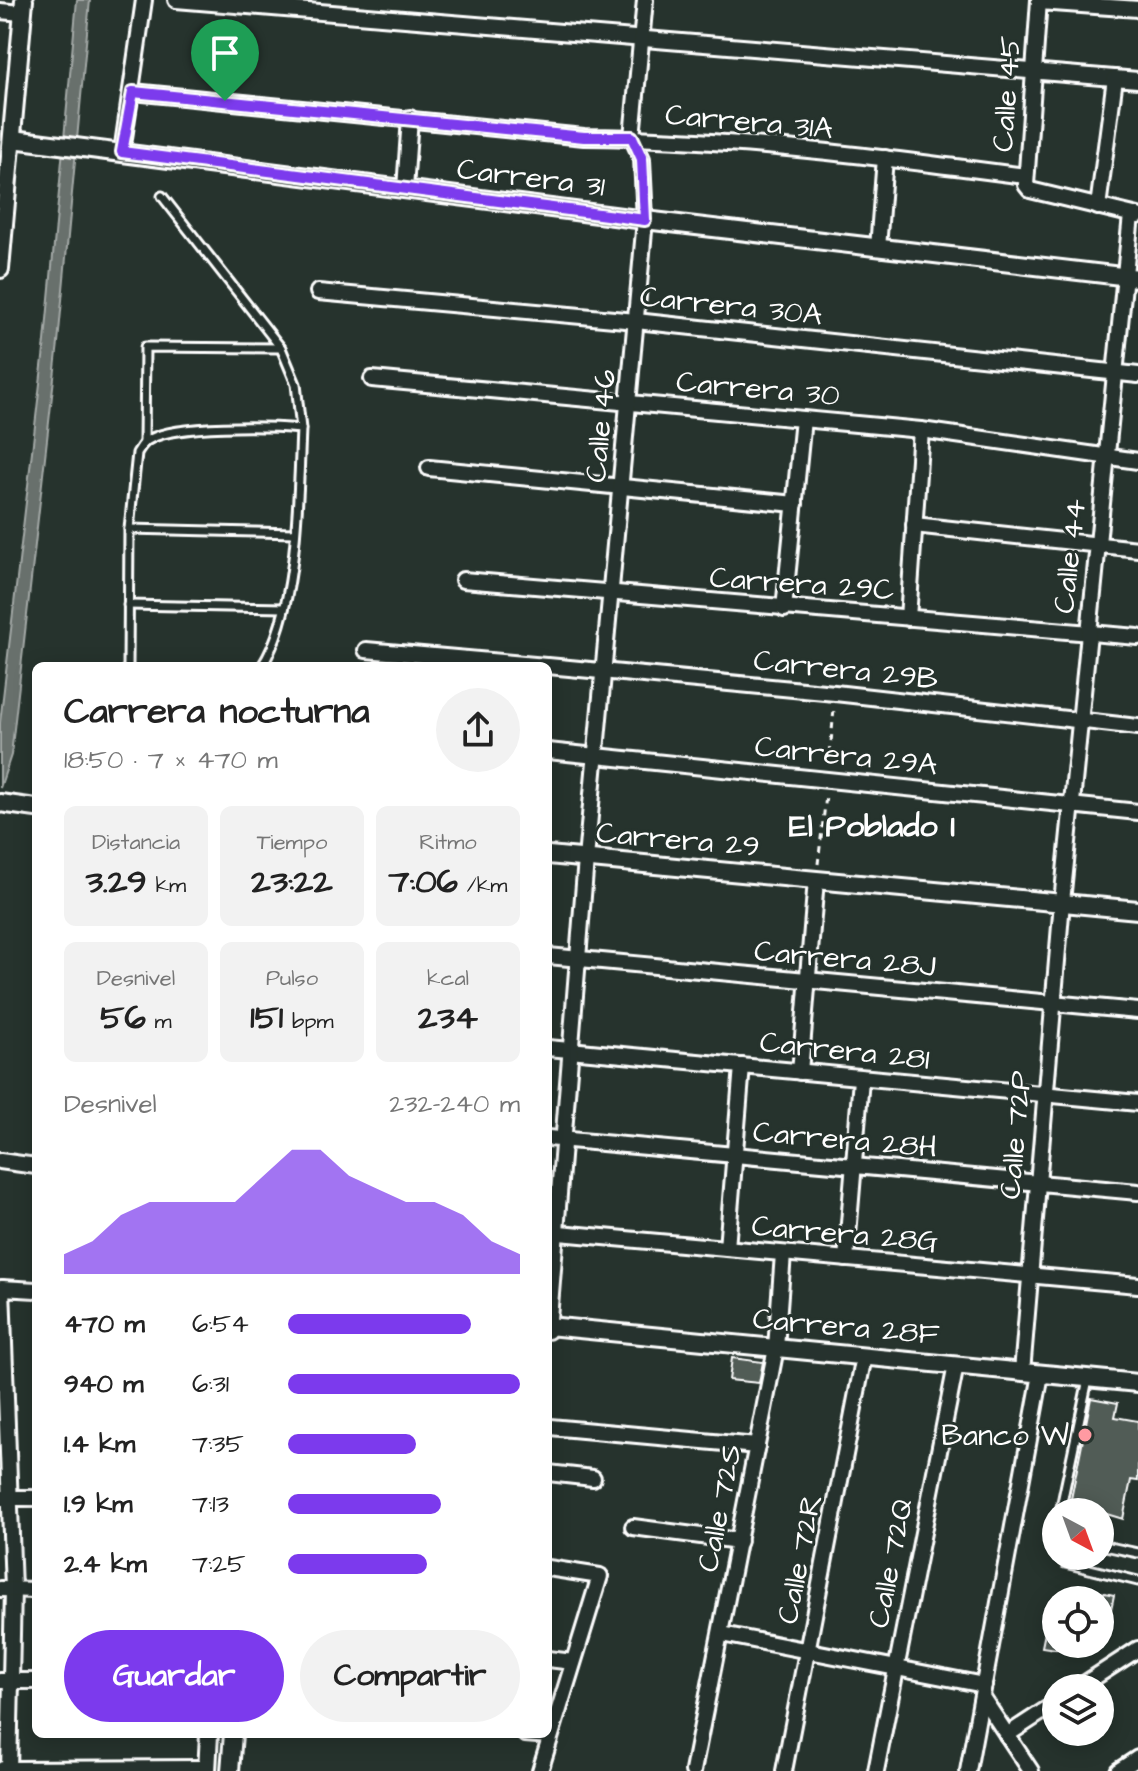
<!DOCTYPE html>
<html lang="es">
<meta charset="utf-8">
<style>
:root{--surface:#fff;--page:#f2f2f2;--text:#222;--muted:#767676;--accent:#7c3aed}
body{margin:0;font-family:"Architects Daughter",sans-serif;background:var(--page);color:var(--text);height:100vh;display:flex;flex-direction:column;font-size:30px;white-space:nowrap}
*{box-sizing:border-box;margin:0}
p{font-size:26px;color:var(--muted)}
.icon{flex:none;width:44px;height:44px;fill:none;stroke:currentColor;stroke-width:2;stroke-linecap:round;stroke-linejoin:round}
.map{position:relative;flex:1;overflow:hidden}
.drawer{position:absolute;left:32px;top:662px;width:520px;height:1076px;display:flex;flex-direction:column;background:var(--surface);border-radius:12px;box-shadow:0 4px 20px #0003}
.drawer>*{flex:none}
.needle{width:52px;rotate:139deg}
.tools{position:absolute;left:1042px;top:1498px;display:grid;gap:16px}
.tools a{display:grid;place-items:center;width:72px;height:72px;border-radius:50%;background:var(--surface);box-shadow:0 4px 20px #0003;font-size:40px}
.pin{position:absolute;display:grid;place-items:center;width:68px;height:68px;color:#fff;margin:-82px -34px;border-radius:50% 50% 50% 0;rotate:-45deg;box-shadow:0 0 8px #0007}
.pin .icon{rotate:45deg}
.round{display:grid;place-items:center;flex:none;width:84px;height:84px;border-radius:42px;background:var(--page)}
.head{display:flex;align-items:center;justify-content:space-between;height:136px;padding:0 32px}
h1{font-size:36px;font-weight:700;line-height:60px}
.figures{display:grid;grid-template-columns:repeat(3,1fr);gap:12px;height:136px;padding:8px 32px}
.figures div{display:grid;align-content:center;border-radius:12px;background:var(--page);text-align:center}
.figures b{font-size:34px;font-weight:700}
.figures small{font-size:22px;font-weight:400}
.figures p{font-size:22px}
.chart{height:224px;padding:16px 32px}
.chart p{display:flex;justify-content:space-between}
.chart svg{width:100%;height:144px;margin-top:8px;fill:var(--accent);opacity:.7}
.button{display:flex;gap:16px;margin-top:auto;padding:16px 32px}
.button a{flex:1;height:92px;border-radius:48px;background:var(--accent);color:#fff;font-size:32px;font-weight:700;line-height:92px;text-align:center}
.button a+a{background:var(--page);color:var(--text)}
ul{padding:0 32px;list-style:none;font-size:26px}
li{display:grid;grid-template-columns:128px 96px 1fr;align-items:center;height:60px}
li i{height:20px;border-radius:10px;background:var(--accent)}
.map>svg:first-child{display:block}
</style>
<div class="map">
<svg width="1138" height="1771" viewBox="0 0 1138 1771">
<rect width="100%" height="100%" fill="#26332d"/>
<filter id="ink" filterUnits="userSpaceOnUse"><feTurbulence type="fractalNoise" baseFrequency=".0125" numOctaves="2"/><feDisplacementMap in="SourceGraphic" scale="16" xChannelSelector="R" yChannelSelector="G"/><feConvolveMatrix kernelMatrix="1 2 1 2 8 2 1 2 1" color-interpolation-filters="sRGB"/></filter>
<g filter="url(#ink)">
<polygon fill="#67706c" stroke="#a4a9a7" stroke-width="2" points="77,0 90,0 58,343 11,755 0,788 0,723 45,341"/>
<g fill="#515c57" stroke="#fff" stroke-width="2">
<polygon points="732,1358 763,1362 759,1383 729,1380"/>
<polygon points="1091,1398 1118,1403 1115,1417 1138,1421 1138,1481 1131,1480 1123,1519 1100,1512 1069,1509"/>
<polygon points="1100,1592 1114,1595 1106,1634 1100,1633"/>
<polygon points="1050,1608 1056,1609 1056,1649 1042,1647"/>
</g>
<g fill="none" stroke-linecap="round" stroke-linejoin="round">
<g stroke="#fff" stroke-width="13">
<g id="service">
<polyline points="162,196 281,348 296,384 301,429"/>
<polyline points="144,442 145,347 281,348"/>
<polyline points="129,529 295,533"/>
<polyline points="128,605 284,608"/>
<path d="M128,666L129,529L137,453C141,447 143,442 150,439C178,424 268,426 301,429C298,496 298,610 262,666"/>
<polyline points="1060,1512 1088,1379"/>
<polyline points="1056,1534 1056,1545"/>
<polyline points="1100,1545 1138,1553"/>
<polyline points="1059,1556 1065,1563 1138,1581"/>
</g>
</g>
<g stroke="#fff" stroke-width="20">
<g id="minor">
<polyline points="176,0 1138,80"/>
<polyline points="1039,0 1026,185 1030,190 1138,216"/>
<polyline points="1039,2 1138,9"/>
<polyline points="0,11 22,13"/>
<path d="M133,92L584,137C732,138 880,157 1025,176"/>
<polyline points="122,152 144,0"/>
<polyline points="405,189 410,118"/>
<polyline points="1098,207 1115,78"/>
<polyline points="878,248 885,158"/>
<polyline points="318,292 636,321 1138,375"/>
<polyline points="372,379 921,430 1138,461"/>
<polyline points="429,468 795,504"/>
<polyline points="914,525 1138,549"/>
<polyline points="463,580 1138,637"/>
<polyline points="784,609 803,419"/>
<polyline points="908,618 921,430"/>
<polyline points="366,650 546,666"/>
<polyline points="548,666 835,693 1138,727"/>
<polyline points="548,751 1138,812"/>
<polyline points="548,956 1138,1011"/>
<polyline points="548,1048 1138,1103"/>
<polyline points="800,1072 816,880"/>
<polyline points="548,1138 1138,1192"/>
<polyline points="0,1161 36,1166"/>
<polyline points="548,1232 1138,1285"/>
<polyline points="727,1248 742,1066"/>
<polyline points="846,1259 861,1079"/>
<polyline points="2,1288 13,1589 9,1771"/>
<polyline points="2,1288 36,1290"/>
<polyline points="548,1331 586,859 645,220 642,159 632,137 645,0"/>
<polyline points="1022,1372 1062,902 1131,215"/>
<polyline points="550,1427 757,1446"/>
<polyline points="548,1473 593,1478"/>
<polyline points="0,1498 36,1498"/>
<polyline points="633,1527 739,1541"/>
<polyline points="0,1589 36,1590"/>
<polyline points="722,1634 984,1685"/>
<polyline points="548,1659 573,1662"/>
<polyline points="0,1681 36,1681"/>
<polyline points="1078,1688 1138,1649"/>
<polyline points="982,1697 1031,1771"/>
<polyline points="525,1734 549,1736"/>
<polyline points="1007,1735 1056,1703"/>
<polyline points="3,1769 207,1768"/>
<polyline points="540,1771 600,1576 548,1568"/>
<polyline points="693,1771 776,1348 783,1254"/>
<polyline points="784,1771 864,1356"/>
<polyline points="876,1771 956,1365"/>
<polyline points="968,1771 1041,1374"/>
<polyline points="1118,1771 1138,1758"/>
</g>
</g>
<g stroke="#fff" stroke-width="22">
<g id="tertiary">
<polyline points="13,139 645,220 1138,278"/>
<polyline points="0,269 24,0"/>
<polyline points="0,803 36,808"/>
<polyline points="548,855 1138,910"/>
<polyline points="548,1326 1138,1383"/>
<polyline points="207,1771 209,1734"/>
<polyline points="230,1771 233,1734"/>
</g>
</g>
<g stroke="#fff" stroke-width="3" stroke-dasharray="6 6" stroke-linecap="butt">
<polyline points="829,765 834,709"/>
<polyline points="818,864 826,796"/>
</g>
<use href="#service" stroke="#26332d" stroke-width="7"/>
<use href="#minor" stroke="#26332d" stroke-width="14"/>
<use href="#tertiary" stroke="#26332d" stroke-width="16"/>
</g>
</g>
<g fill="none" stroke-linecap="round" stroke-linejoin="round" filter="url(#ink)">
<g stroke="#fff" stroke-width="16">
<polygon id="route" points="133,92 584,137 632,137 642,159 645,220 122,152"/>
</g>
<use href="#route" stroke="#7c3aed" stroke-width="10"/>
</g>
<circle fill="#ff9aa2" stroke="#26332d" stroke-width="3" cx="1085" cy="1435" r="8"/>
<g text-anchor="middle" stroke-width="6" stroke-linejoin="round" paint-order="stroke">
<g font-size="30" fill="#fff" stroke="#26332d">
<text transform="translate(1006 94) rotate(-86)" y="10">Calle 45</text>
<text transform="translate(749 121) rotate(5)" y="10">Carrera 31A</text>
<text transform="translate(531 177) rotate(7)" y="10">Carrera 31</text>
<text transform="translate(731 305) rotate(6)" y="10">Carrera 30A</text>
<text transform="translate(758 388) rotate(5)" y="10">Carrera 30</text>
<text transform="translate(600 426) rotate(-85)" y="10">Calle 46</text>
<text transform="translate(1069 556) rotate(-84)" y="10">Calle 44</text>
<text transform="translate(802 583) rotate(4)" y="10">Carrera 29C</text>
<text transform="translate(846 669) rotate(6)" y="10">Carrera 29B</text>
<text transform="translate(846 755) rotate(6)" y="10">Carrera 29A</text>
<text transform="translate(678 839) rotate(5)" y="10">Carrera 29</text>
<text transform="translate(845 958) rotate(5)" y="10">Carrera 28J</text>
<text transform="translate(845 1050) rotate(6)" y="10">Carrera 28I</text>
<text transform="translate(1015 1135) rotate(-85)" y="10">Calle 72P</text>
<text transform="translate(845 1139) rotate(5)" y="10">Carrera 28H</text>
<text transform="translate(845 1233) rotate(5)" y="10">Carrera 28G</text>
<text transform="translate(846 1326) rotate(5)" y="10">Carrera 28F</text>
<text transform="translate(719 1508) rotate(-79)" y="10">Calle 72S</text>
<text transform="translate(799 1559) rotate(-79)" y="10">Calle 72R</text>
<text transform="translate(890 1563) rotate(-79)" y="10">Calle 72Q</text>
</g>
<g font-size="30" fill="#fff" stroke="#26332d" text-anchor="end">
<text x="1069" y="1445">Banco W</text>
</g>
<g font-size="32" font-weight="bold" fill="#fff" stroke="#26332d">
<text x="872" y="836">El Poblado I</text>
</g>
</g>
</svg>
<div class="tools">
<a><svg class="needle" viewBox="-14 -14 28 28"><path d="M0-13l5 13h-10z" fill="#e53935"/><path d="M0 13l5-13h-10z" fill="#767676"/></svg></a>
<a><svg class="icon" aria-label="locate" viewBox="0 0 24 24"><circle cx="12" cy="12" r="6"/><path d="M12 2v4M12 18v4M2 12h4M18 12h4"/></svg></a>
<a><svg class="icon" aria-label="layers" viewBox="0 0 24 24"><path d="M12 4l9 5-9 5-9-5zM3 14l9 5 9-5"/></svg></a>
</div>
<div class="pin" style="left:225px;top:101px;background:#1e9e55"><svg class="icon" aria-label="arrive" viewBox="0 0 24 24"><path d="M6 21V4h12l-3 4 3 4H6"/></svg></div>
<section class="drawer">
<div class="head"><div><h1>Carrera nocturna</h1><p>18:50 · 7 × 470 m</p></div><a class="round"><svg class="icon" aria-label="share" viewBox="0 0 24 24"><path d="M12 15V3M7 8l5-5 5 5M5 13v7h14v-7"/></svg></a></div>
<div class="figures">
<div><p>Distancia</p><b>3.29<small> km</small></b></div>
<div><p>Tiempo</p><b>23:22</b></div>
<div><p>Ritmo</p><b>7:06<small> /km</small></b></div>
</div>
<div class="figures">
<div><p>Desnivel</p><b>56<small> m</small></b></div>
<div><p>Pulso</p><b>151<small> bpm</small></b></div>
<div><p>kcal</p><b>234</b></div>
</div>
<div class="chart"><p><span>Desnivel</span>232–240 m</p>
<svg viewBox="0 0 160 44" preserveAspectRatio="none"><path d="M0 44V38L10 34L20 26L30 22L40 22L50 22L60 22L70 14L80 6L90 6L100 14L110 18L120 22L130 22L140 26L150 34L160 38V44z"/></svg>
</div>
<ul>
<li><b>470 m</b>6:54<i style="width:79%"></i></li>
<li><b>940 m</b>6:31<i style="width:100%"></i></li>
<li><b>1.4 km</b>7:35<i style="width:55%"></i></li>
<li><b>1.9 km</b>7:13<i style="width:66%"></i></li>
<li><b>2.4 km</b>7:25<i style="width:60%"></i></li>
</ul>
<div class="button"><a>Guardar</a><a>Compartir</a></div>
</section>
</div>
